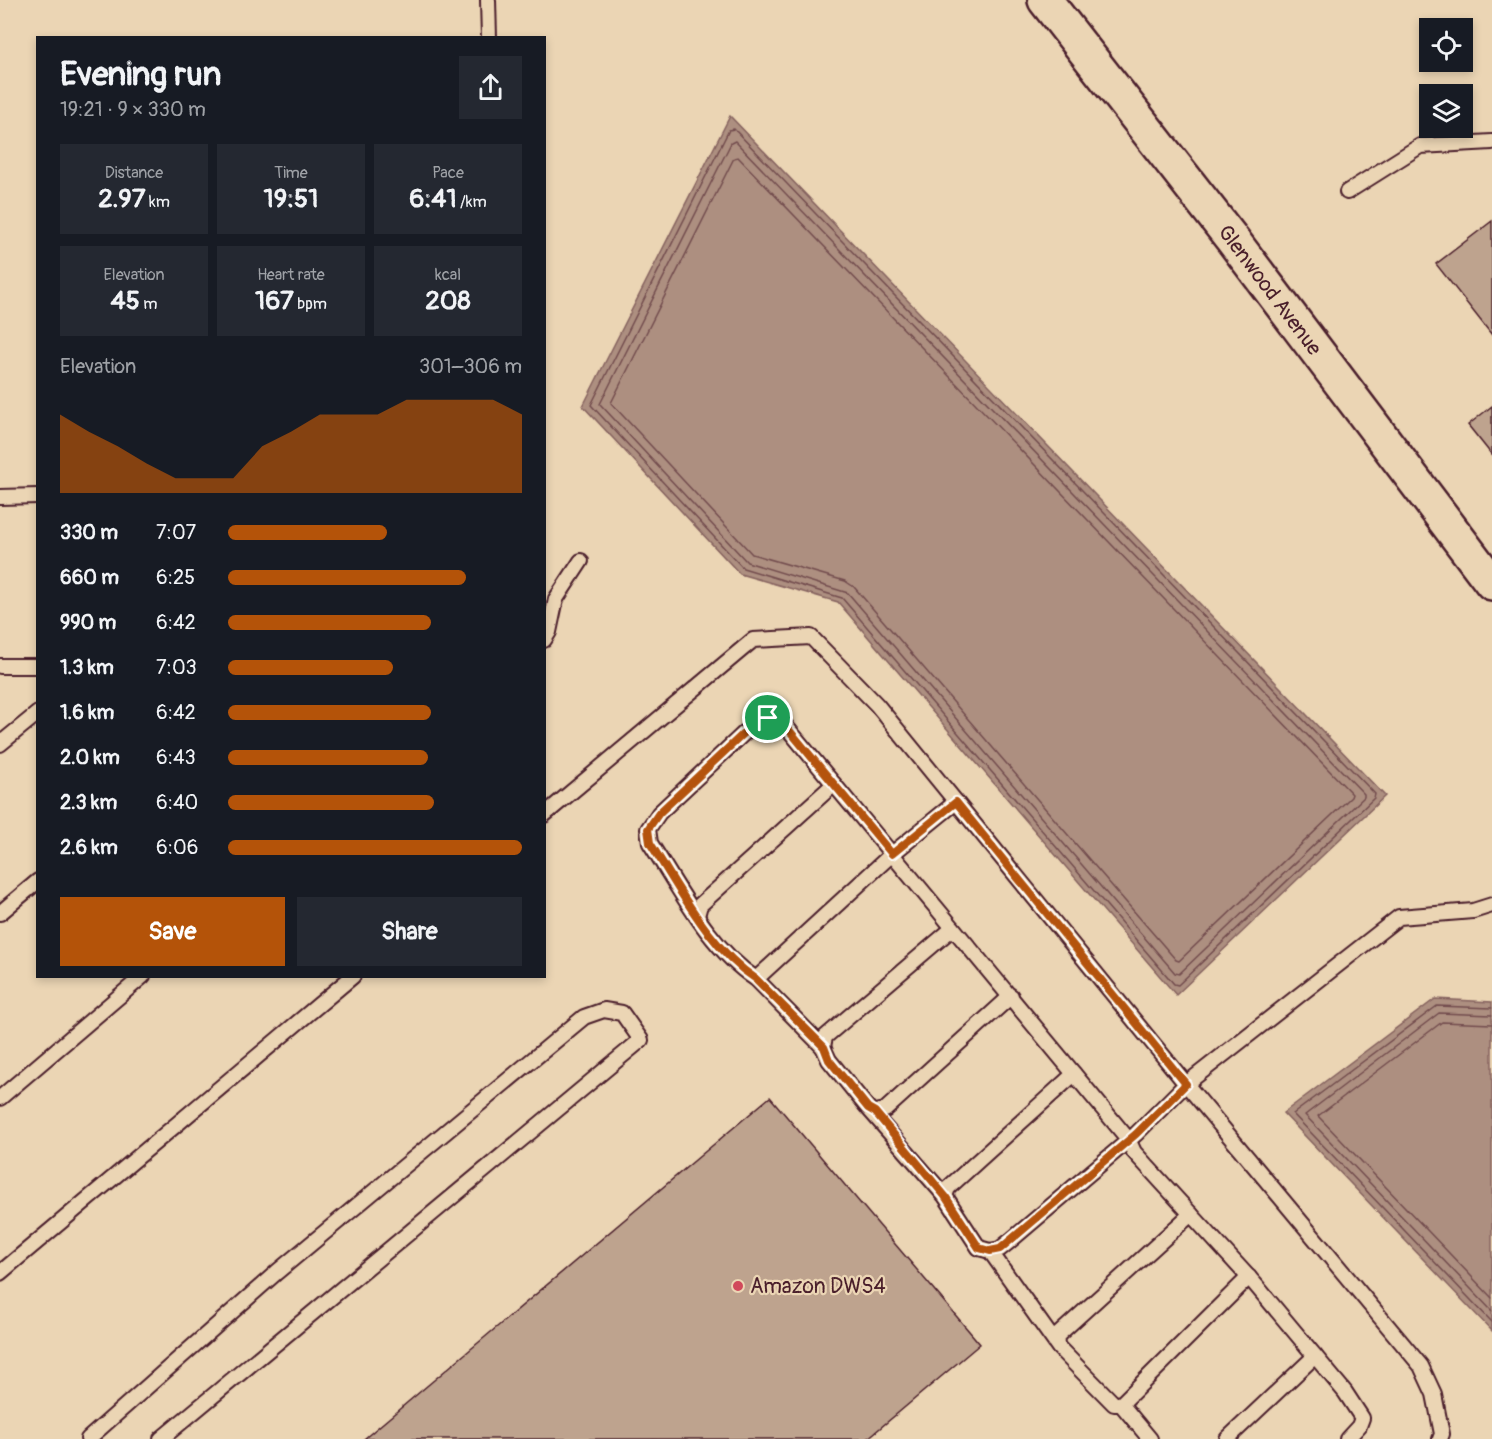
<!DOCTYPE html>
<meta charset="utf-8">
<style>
:root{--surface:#171b24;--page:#242831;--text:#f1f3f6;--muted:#9ea1a6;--accent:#b45309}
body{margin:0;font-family:Pangolin,sans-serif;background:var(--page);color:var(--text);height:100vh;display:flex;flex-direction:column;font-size:22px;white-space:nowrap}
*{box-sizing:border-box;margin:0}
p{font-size:20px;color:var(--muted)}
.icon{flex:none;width:33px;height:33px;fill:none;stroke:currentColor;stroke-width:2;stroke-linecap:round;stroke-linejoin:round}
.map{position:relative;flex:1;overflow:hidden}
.details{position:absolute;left:36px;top:36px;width:510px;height:942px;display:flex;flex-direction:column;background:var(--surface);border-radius:0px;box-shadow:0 3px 9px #0003}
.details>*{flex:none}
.controls{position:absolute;left:1419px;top:18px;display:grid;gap:12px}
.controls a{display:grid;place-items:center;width:54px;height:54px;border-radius:0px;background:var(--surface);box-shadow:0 3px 9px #0003;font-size:30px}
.pin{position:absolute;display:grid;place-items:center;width:51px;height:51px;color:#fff;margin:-26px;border:3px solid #fff;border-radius:50%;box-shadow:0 2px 6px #0007}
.round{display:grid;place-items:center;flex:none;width:63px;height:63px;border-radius:0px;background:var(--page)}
.overview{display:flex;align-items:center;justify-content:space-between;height:102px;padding:0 24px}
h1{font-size:33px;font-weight:700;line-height:45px}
.stats{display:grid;grid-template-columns:repeat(3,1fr);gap:9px;height:102px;padding:6px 24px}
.stats div{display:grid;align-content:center;border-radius:0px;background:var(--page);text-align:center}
.stats b{font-size:26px;font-weight:700}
.stats small{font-size:16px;font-weight:400}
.stats p{font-size:16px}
.chart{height:168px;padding:12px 24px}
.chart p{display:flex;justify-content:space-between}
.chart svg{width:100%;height:108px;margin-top:6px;fill:var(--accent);opacity:.7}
.cta{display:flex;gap:12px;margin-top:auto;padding:12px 24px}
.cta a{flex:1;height:69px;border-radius:0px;background:var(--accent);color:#fff;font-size:24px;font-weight:700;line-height:69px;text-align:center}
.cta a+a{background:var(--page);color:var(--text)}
ul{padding:0 24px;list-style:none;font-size:20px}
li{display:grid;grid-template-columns:96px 72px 1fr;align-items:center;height:45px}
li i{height:15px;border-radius:8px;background:var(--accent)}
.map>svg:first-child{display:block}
</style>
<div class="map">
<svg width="1492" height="1439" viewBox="0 0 1492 1439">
<rect width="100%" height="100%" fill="#ebd5b4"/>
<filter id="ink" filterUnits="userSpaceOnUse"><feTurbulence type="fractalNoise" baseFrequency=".0167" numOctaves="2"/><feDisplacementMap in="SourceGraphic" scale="12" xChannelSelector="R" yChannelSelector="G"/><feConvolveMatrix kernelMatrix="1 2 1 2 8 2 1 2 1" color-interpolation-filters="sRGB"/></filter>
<g filter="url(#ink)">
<g fill="#ad8f80" stroke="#85625e" stroke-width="1.5">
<polygon points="730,116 1385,796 1176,995 838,602 740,574 583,406"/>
<polygon points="1435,999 1492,1002 1492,1331 1283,1113"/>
</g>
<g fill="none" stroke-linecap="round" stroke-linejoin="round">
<g stroke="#724c4d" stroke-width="1.5">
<polygon points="734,129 1375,794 1374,798 1178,985 1174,984 842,598 743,568 591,405 729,130"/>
<polygon points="735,141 1364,794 1364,797 1179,974 1175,973 848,593 747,562 600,404 731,143"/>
<polygon points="738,157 1352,794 1351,797 1179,961 1176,960 854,587 845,581 752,554 611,403 734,158"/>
<polyline points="1492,1008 1437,1006 1293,1114 1492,1322"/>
<polyline points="1492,1015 1439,1013 1305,1115 1492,1311"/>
<polyline points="1492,1024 1442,1022 1318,1116 1492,1298"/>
</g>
</g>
<g fill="#bea38e" stroke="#4a1f2b" stroke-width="1.5">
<polygon points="1492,221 1492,335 1436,264"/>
<polygon points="1492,406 1492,455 1468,425"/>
<polygon points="770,1097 980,1344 867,1439 364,1439"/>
</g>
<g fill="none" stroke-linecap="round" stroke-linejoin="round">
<g stroke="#4a1f2b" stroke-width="18">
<g id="service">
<polyline points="488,0 489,38"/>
<polyline points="1347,192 1420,146 1492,142"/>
<polyline points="0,497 38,496"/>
<polyline points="544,640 549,632 556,599 581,561"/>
<polyline points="0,666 38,666"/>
<polyline points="0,744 38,713"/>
<polyline points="544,815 753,640 811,637 877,705 1186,1084 1136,1134 1010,1241 1000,1249 990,1251"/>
<polyline points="0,913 38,881"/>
<polyline points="697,916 700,905 834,784"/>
<polyline points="756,979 892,854 956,802"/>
<polyline points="823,1047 825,1037 953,928"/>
<polyline points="0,1098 143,976"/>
<polyline points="875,1112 885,1110 1011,996"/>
<polyline points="945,1196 948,1188 1074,1074"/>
<polyline points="0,1273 353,976"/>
<polyline points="1056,1342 1058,1335 1191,1214"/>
<polyline points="1121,1404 1249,1277"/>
<polyline points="88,1439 277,1272 584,1017 604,1010 622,1013 641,1040 161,1439"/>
<path d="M1150,1439L1121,1404H1114L1059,1348L990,1251L979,1248L945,1196L868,1108L829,1060L823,1047L756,979C709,948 680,889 650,843L648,829L659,813L756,722L768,718L784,724L1128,1139L1134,1152L1254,1283L1345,1392L1362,1418L1359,1426L1347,1439"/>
<polyline points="1227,1439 1315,1356"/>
<polyline points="1440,1439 1442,1434 1434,1394 1421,1366 1186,1084 1399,917 1473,911 1492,905"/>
</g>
</g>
<g stroke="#4a1f2b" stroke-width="38">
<polyline id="tertiary" points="1045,0 1232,239 1492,583"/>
</g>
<use href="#service" stroke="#ebd5b4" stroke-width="14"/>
<use href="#tertiary" stroke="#ebd5b4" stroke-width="33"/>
</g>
</g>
<g fill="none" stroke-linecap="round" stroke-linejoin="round" filter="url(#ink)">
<g stroke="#fff" stroke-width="12">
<path id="route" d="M768,718L784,724L892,854L956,802L1186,1084L1136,1134L1000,1249L990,1251L979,1248L945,1196L875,1112L868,1108L829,1060L824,1047L756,979C709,948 680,889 650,843L648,829L659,813L756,722Z"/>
</g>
<use href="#route" stroke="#b45309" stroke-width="8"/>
</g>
<circle fill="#d1495b" stroke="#ebd5b4" stroke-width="2" cx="738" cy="1286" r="6"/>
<g text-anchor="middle" stroke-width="4.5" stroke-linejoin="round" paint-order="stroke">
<g font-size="21" fill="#4a1f2b" stroke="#ebd5b4">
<text transform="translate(1270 290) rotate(53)" y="7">Glenwood Avenue</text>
</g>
<g font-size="21" fill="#4a1f2b" stroke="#ebd5b4" text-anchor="start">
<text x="750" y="1293">Amazon DWS4</text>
</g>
</g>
</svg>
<div class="controls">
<a><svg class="icon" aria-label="locate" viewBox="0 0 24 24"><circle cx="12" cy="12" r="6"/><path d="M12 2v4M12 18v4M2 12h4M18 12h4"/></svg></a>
<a><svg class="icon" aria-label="layers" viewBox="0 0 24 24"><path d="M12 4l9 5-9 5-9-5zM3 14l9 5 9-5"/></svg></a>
</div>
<div class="pin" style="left:768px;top:718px;background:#1e9e55"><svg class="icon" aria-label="arrive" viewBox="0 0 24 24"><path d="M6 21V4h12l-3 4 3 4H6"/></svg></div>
<section class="details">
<div class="overview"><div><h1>Evening run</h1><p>19:21 · 9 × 330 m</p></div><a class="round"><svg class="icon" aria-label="share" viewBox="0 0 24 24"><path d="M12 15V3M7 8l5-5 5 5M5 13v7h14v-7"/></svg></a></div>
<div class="stats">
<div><p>Distance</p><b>2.97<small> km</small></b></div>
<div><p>Time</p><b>19:51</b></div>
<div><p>Pace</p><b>6:41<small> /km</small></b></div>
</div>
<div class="stats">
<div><p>Elevation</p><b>45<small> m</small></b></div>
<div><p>Heart rate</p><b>167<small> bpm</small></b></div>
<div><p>kcal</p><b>208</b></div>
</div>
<div class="chart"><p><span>Elevation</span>301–306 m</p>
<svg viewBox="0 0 160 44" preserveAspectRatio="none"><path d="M0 44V12L10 19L20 25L30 32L40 38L50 38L60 38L70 25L80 19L90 12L100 12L110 12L120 6L130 6L140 6L150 6L160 12V44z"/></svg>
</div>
<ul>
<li><b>330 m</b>7:07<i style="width:54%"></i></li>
<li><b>660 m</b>6:25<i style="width:81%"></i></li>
<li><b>990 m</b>6:42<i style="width:69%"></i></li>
<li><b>1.3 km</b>7:03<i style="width:56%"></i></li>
<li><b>1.6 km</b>6:42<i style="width:69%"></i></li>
<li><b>2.0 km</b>6:43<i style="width:68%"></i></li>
<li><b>2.3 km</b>6:40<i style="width:70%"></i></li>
<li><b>2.6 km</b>6:06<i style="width:100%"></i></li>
</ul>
<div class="cta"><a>Save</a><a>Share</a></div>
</section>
</div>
